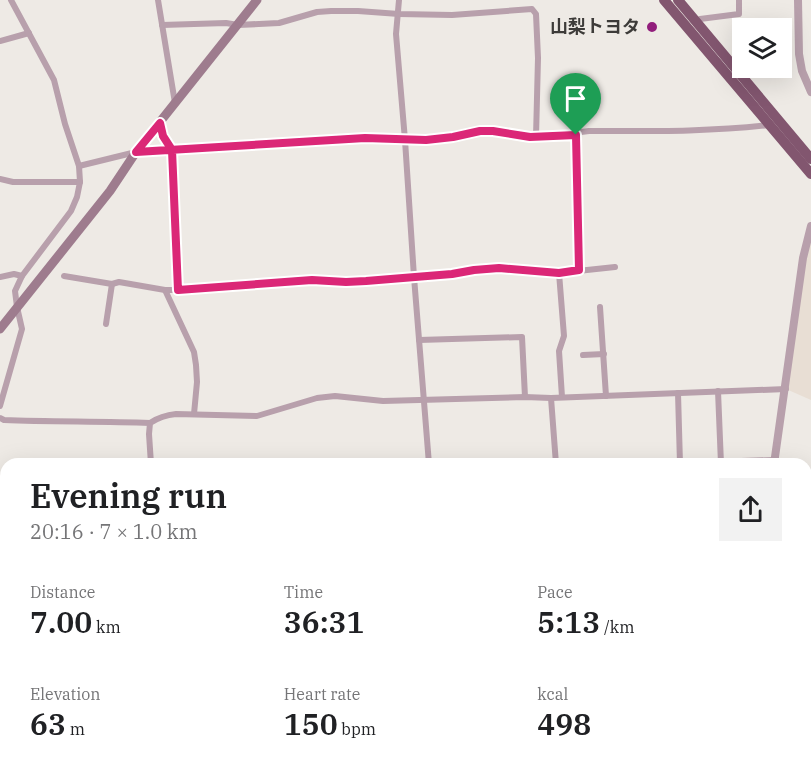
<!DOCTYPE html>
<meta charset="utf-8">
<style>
:root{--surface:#fff;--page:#f2f2f2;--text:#202124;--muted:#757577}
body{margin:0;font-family:"IBM Plex Serif","Noto Sans JP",serif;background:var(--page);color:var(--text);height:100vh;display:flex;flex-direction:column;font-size:22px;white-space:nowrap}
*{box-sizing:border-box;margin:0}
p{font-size:20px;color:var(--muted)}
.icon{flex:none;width:33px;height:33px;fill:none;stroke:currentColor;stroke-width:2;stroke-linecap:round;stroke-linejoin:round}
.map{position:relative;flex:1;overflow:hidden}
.sheet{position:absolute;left:0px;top:458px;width:812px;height:320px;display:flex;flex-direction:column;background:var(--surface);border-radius:18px 18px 0 0;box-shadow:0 6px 24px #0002}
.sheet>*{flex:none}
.fabs{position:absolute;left:732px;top:18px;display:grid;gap:12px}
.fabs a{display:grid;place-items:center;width:60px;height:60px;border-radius:0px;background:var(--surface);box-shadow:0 6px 24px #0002;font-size:30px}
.pin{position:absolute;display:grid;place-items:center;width:51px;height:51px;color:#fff;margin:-62px -26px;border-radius:50% 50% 50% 0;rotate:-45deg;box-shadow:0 0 6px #0007}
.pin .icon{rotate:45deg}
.round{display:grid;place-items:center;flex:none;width:63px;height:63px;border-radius:0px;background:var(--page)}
.summary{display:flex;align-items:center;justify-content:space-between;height:102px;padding:0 30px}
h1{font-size:33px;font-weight:600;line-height:45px}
.figures{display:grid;grid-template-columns:repeat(3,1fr);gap:9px;height:102px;padding:6px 30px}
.figures div{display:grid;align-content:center}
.figures b{font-size:30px;font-weight:600}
.figures small{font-size:16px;font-weight:400}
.figures p{font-size:16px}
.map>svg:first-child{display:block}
</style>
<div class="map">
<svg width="811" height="776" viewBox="0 0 811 776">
<rect width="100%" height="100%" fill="#eeeae5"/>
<polygon fill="#e8ded4" points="811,239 811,400 786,389 805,248"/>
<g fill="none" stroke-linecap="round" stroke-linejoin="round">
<g stroke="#8dcce6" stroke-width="2">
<polyline points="806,629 811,622"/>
<polyline points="0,683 6,682"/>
</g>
<g stroke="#b8a0ac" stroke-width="6">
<polyline points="158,0 175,103"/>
<polyline points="399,0 396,34 405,140 414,277 429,464"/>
<polyline points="697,22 700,19 739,14 739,0"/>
<polyline points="162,25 226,23 238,25 279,23 317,12 331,11 358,11 399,14 452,15 532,9 536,14 538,58 536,137"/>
<polyline points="0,41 29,33"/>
<polyline points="160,123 163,136 172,150 178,290"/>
<polyline points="576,135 579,270"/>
<path d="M79,166L136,152L365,138L426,139L453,137L480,131H493L530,137L576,135L581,132L589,131C649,131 709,132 769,125"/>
<polyline points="0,179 13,182 80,182"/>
<polyline points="559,273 564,336 559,351 562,397"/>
<polyline points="64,276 112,284 119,282 165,290 178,290 313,280 347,282 366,281 452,274 474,270 499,268 559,273 615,267"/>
<polyline points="0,277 14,274 22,276"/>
<polyline points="165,290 194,352 196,365 197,382 194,414"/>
<polyline points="600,307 606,396"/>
<polyline points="106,324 112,284"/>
<polyline points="419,340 522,337 525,397"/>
<polyline points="583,355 604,354"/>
<polyline points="718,391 721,464"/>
<polyline points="678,393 680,464"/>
<polyline points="551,398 556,464"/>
<polyline points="0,406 22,329 17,307 15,291 22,276 71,211 77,197 80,182 79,166 65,124 54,80 11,0"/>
<path d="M0,418L4,420C53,422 102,421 150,423"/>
<polyline points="680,463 775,460"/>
<path d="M151,464L149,434L150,423C159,417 166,415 176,414L257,416L317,398L335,396L383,401L525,397L551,398L786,389"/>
<polyline points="806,518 811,518"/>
<polyline points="101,776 102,771"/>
<polyline points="582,776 584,771"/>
</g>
<g stroke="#b8a0ac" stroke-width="8">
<polyline points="798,0 799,54 802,71 811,92"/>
<polyline points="774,464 803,258 811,226"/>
<polyline points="0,696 6,695"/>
<polyline points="725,776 725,771"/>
</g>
<polyline stroke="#9e7c8e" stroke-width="9" points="0,329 110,191 136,152 257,0"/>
<g stroke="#82566f" stroke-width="10">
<polyline points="664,0 811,174"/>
<polyline points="678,0 811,159"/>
</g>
</g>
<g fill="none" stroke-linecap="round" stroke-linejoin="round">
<g stroke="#fff" stroke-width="12">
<polyline id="route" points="576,135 530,137 493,131 480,131 453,137 426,140 365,138 136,152 160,123 163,136 172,150 178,290 312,280 346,282 366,281 452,274 474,270 499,268 559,273 579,270 576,135"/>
</g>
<use href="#route" stroke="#db2777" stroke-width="8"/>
</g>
<circle fill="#921e7c" stroke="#eeeae5" stroke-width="2" cx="652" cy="27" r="6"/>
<g text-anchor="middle" stroke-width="6" stroke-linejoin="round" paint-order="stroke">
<g font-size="18" font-weight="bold" fill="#3d3b39" stroke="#eeeae5" text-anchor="end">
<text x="640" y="33">山梨トヨタ</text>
</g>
</g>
</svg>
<div class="fabs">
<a><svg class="icon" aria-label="layers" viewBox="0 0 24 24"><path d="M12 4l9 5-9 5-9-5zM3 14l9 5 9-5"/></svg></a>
</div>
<div class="pin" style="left:576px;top:135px;background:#1e9e55"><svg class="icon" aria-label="arrive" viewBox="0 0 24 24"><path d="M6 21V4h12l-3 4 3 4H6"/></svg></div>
<section class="sheet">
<div class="summary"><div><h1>Evening run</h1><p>20:16 · 7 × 1.0 km</p></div><a class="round"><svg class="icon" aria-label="share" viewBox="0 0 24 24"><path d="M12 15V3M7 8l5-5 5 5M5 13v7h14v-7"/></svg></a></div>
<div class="figures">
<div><p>Distance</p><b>7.00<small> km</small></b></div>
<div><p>Time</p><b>36:31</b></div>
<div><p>Pace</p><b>5:13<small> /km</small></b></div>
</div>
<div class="figures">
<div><p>Elevation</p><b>63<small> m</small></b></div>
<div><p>Heart rate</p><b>150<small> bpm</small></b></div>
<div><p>kcal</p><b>498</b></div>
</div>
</section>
</div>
